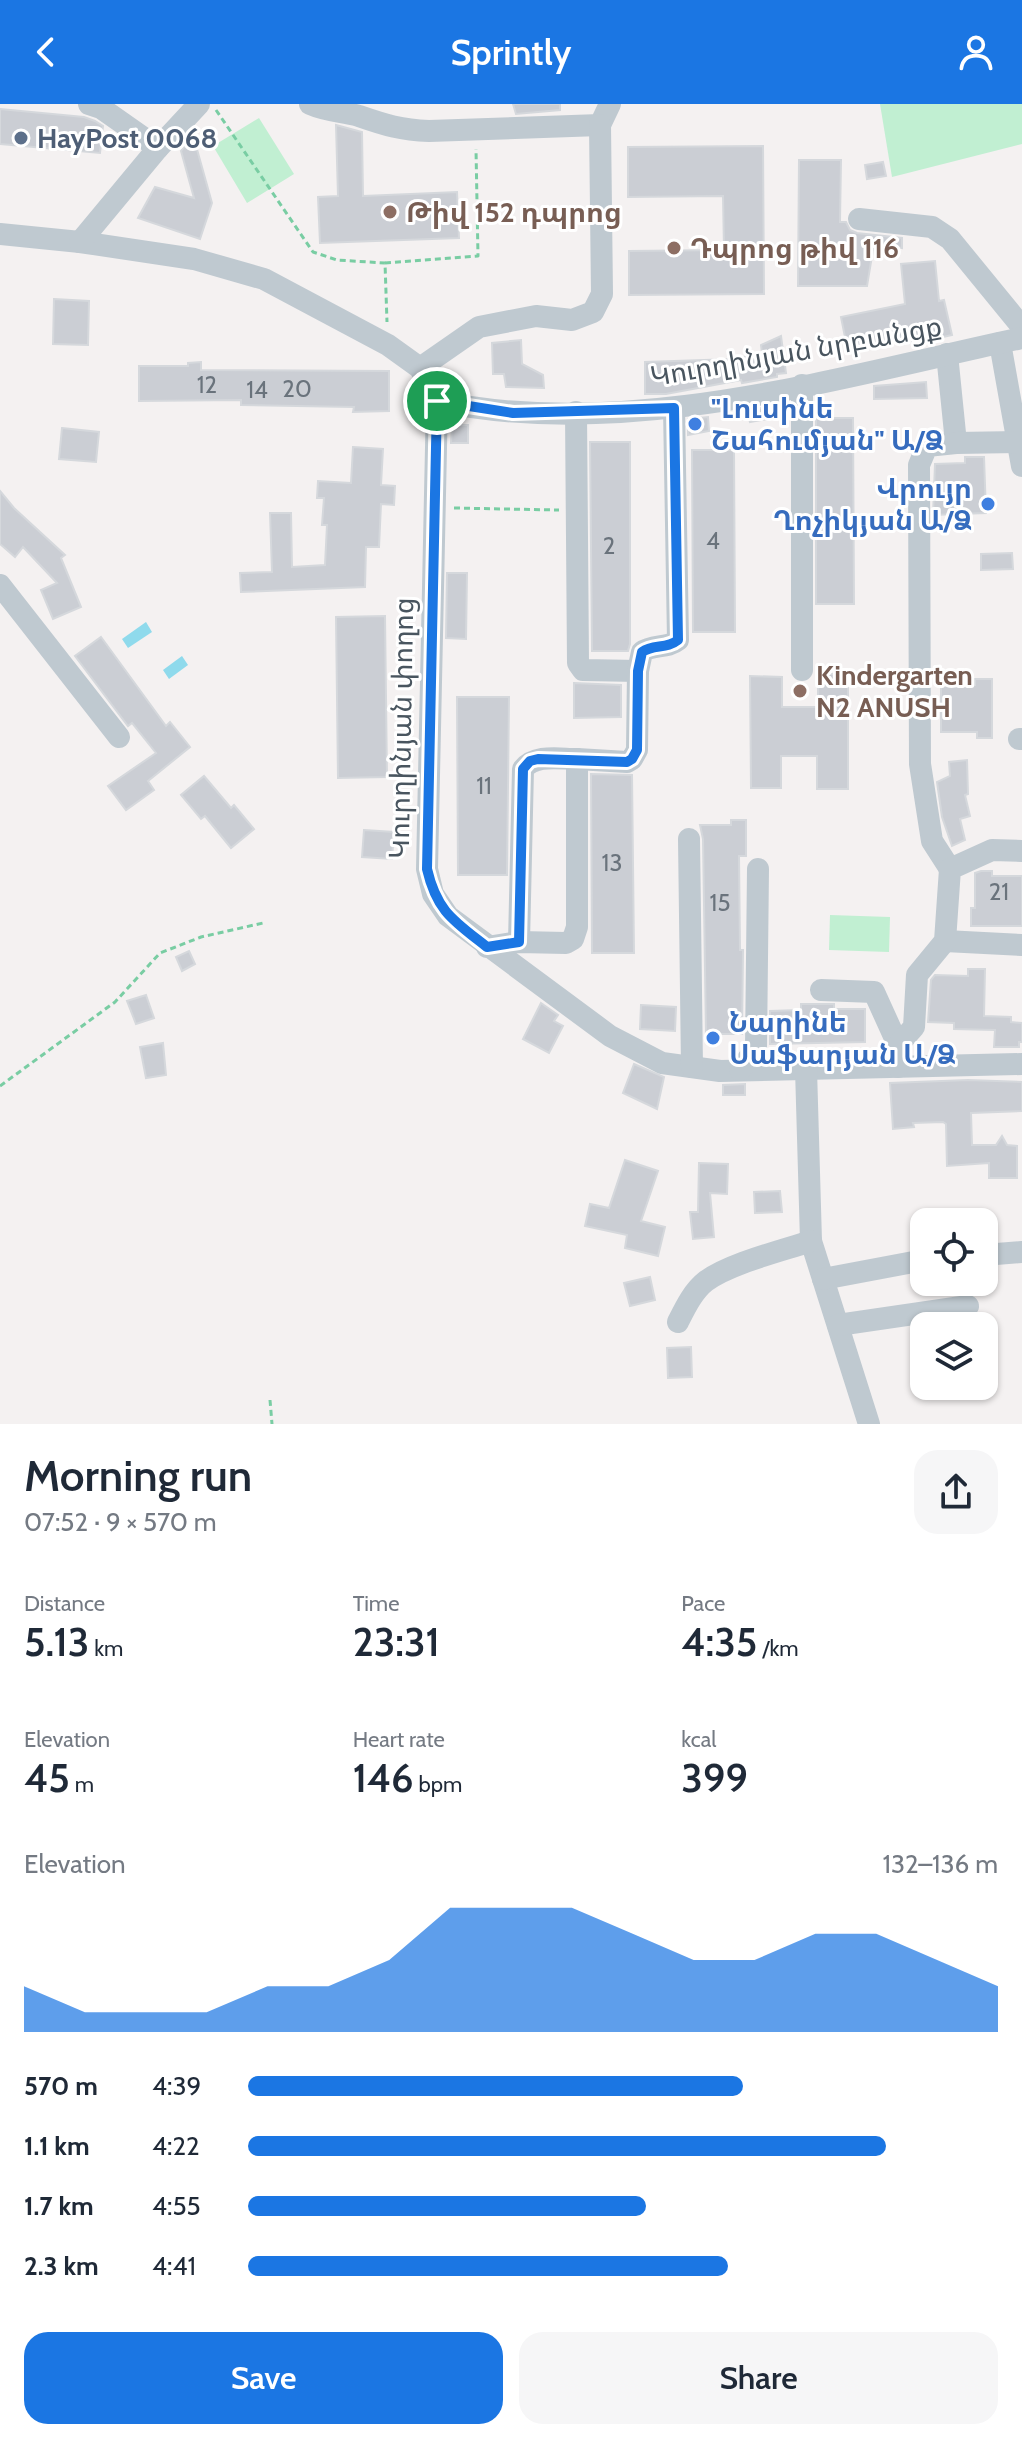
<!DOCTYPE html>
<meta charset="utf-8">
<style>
:root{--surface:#fff;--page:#f6f6f7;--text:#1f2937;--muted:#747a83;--accent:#1b76e3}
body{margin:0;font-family:Cabin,"Noto Sans Armenian",sans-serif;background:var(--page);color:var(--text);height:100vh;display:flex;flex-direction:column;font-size:30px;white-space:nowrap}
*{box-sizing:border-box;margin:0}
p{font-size:26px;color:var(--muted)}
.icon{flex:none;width:44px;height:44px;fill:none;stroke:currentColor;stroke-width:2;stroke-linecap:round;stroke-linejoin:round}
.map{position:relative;height:1320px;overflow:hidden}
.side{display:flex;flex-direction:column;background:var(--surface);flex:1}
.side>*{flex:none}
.buttons{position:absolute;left:910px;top:1104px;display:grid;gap:16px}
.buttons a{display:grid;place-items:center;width:88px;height:88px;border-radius:16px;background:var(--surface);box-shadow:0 2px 6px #0004;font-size:40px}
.pin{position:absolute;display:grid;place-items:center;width:68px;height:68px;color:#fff;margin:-34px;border:4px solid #fff;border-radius:50%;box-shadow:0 2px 8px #0007}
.round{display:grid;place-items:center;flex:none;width:84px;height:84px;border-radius:24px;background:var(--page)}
.summary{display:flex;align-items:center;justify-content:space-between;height:136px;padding:0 24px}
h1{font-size:44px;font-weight:600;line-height:60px}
.stats{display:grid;grid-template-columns:repeat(3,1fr);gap:12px;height:136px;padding:8px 24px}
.stats div{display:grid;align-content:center}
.stats b{font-size:40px;font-weight:600}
.stats small{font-size:22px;font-weight:400}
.stats p{font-size:22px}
.chart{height:224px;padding:16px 24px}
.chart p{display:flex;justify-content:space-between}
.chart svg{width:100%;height:144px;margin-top:8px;fill:var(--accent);opacity:.7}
.primary-button{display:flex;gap:16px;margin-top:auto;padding:16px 24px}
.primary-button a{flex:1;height:92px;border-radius:24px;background:var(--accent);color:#fff;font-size:32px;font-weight:600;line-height:92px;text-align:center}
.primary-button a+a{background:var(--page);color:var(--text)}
ul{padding:0 24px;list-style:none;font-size:26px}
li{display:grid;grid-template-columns:128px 96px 1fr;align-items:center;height:60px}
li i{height:20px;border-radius:10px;background:var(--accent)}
header{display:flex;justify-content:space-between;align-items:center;height:104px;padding:0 24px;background:var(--accent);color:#fff;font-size:36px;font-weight:600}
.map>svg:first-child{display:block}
</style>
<header><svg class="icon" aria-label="back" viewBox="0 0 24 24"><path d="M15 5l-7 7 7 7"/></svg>Sprintly<svg class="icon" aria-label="person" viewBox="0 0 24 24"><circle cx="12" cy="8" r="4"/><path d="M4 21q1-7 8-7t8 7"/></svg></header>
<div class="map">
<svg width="1022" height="1320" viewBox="0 0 1022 1320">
<rect width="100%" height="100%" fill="#f4f1f1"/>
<g fill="#c1efd2">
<polygon points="880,0 1022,0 1022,40 892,73"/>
<polygon points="259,14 294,70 247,99 213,42"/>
<polygon points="830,811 890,813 889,848 829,846"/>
</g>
<g fill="#8fdaec">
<polygon points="146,518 152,528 128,544 122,535"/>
<polygon points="182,552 188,561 169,575 163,566"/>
</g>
<g fill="#cbced4" stroke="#d5d8dc" stroke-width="2">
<polygon points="513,0 560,0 560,6 516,10"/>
<polygon points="0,5 84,13 95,17 103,22 100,49 0,40"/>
<polygon points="336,21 362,28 363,92 457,88 459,134 320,139 318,93 338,92"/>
<polygon points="193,31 212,99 200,135 138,114 155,83 194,94 181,47"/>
<polygon points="763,42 764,190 629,191 629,147 724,146 723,92 628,93 628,43"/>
<polygon points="799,56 841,56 840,118 846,118 850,126 857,129 902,134 902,144 874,140 867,182 798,182"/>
<polygon points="883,58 886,72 867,75 865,61"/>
<polygon points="935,157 939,197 944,196 952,231 912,240 910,231 847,243 841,213 905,200 901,160"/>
<polygon points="54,195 89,197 88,241 53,240"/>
<polygon points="781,232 786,269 777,270 777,273 742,279 741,276 666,290 645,290 645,258 734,255 762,249 761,241"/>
<polygon points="521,236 522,260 543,271 544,284 506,283 504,270 493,270 492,239"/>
<polygon points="201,258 201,266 389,267 389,307 353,308 354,303 241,301 241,296 139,297 139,262 188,262 188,259"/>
<polygon points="926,278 927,294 874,295 874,282"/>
<polygon points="782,300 784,312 750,318 747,307"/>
<polygon points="708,313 709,327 688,331 688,315"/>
<polygon points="816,314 853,314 854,500 816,500"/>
<polygon points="452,321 468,321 468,339 451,339"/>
<polygon points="62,324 99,328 96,358 59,355"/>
<polygon points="590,338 630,338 630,540 628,547 592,547"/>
<polygon points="353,343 383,345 381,381 395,382 394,401 381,400 379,443 366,443 365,483 241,488 240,469 272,468 270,409 291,409 292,463 325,461 327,421 322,421 324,394 317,394 318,377 351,379"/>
<polygon points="692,346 734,346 735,528 693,528"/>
<polygon points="965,353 984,353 986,409 933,411 935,360 965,359"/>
<polygon points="0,387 14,404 65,451 61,454 81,503 53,515 41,486 57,479 23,443 15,453 0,440"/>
<polygon points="1012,449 1013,465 981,466 981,450"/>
<polygon points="447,469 467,469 466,535 446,534"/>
<polygon points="385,512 387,673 338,674 336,513"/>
<polygon points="101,533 166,622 170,618 190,643 148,677 154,686 126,706 108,682 156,649 132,619 128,622 75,552"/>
<polygon points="818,570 848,570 848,685 817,685 817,652 781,652 781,684 751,684 750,572 782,573 782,603 818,603"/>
<polygon points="975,575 992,575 992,634 977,634 977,628 941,628 941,582 975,581"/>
<polygon points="574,579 621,581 621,613 574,614"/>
<polygon points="457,593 509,593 507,771 458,771"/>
<polygon points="967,656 968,690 965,691 970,712 960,715 965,736 952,742 942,713 937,678 950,672 949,658"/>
<polygon points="591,670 632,671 634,849 592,849"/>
<polygon points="204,672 231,704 234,701 254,725 231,744 205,712 201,715 181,691"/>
<polygon points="731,716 746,716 746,752 739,752 740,846 743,846 742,930 706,930 703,735 700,721 731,721"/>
<polygon points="364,726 394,728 392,755 362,753"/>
<polygon points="981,767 992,767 992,772 1022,772 1022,822 971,822 971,804 975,804 975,769"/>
<polygon points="189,847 195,860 182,867 176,853"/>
<polygon points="968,865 985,865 984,912 1011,913 1011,918 1022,919 1022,938 1019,938 1019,943 994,943 995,926 954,925 954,919 928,918 931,876 935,871 968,872"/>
<polygon points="146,891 154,914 136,920 127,897"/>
<polygon points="541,899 558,911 554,917 563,922 549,949 523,935"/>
<polygon points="801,900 834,900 834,905 865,905 865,938 770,940 770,907 801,906"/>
<polygon points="641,901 676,903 675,927 640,925"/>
<polygon points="163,939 166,971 146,974 140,943"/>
<polygon points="634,960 664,973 657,1005 623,989"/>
<polygon points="968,976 1022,978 1022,1007 971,1009 972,1041 996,1041 1002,1032 1007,1041 1017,1042 1017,1074 989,1074 989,1059 947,1062 946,1020 943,1018 913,1019 914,1023 893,1025 890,979"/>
<polygon points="745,980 745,991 723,991 723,981"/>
<polygon points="625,1056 658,1067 641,1117 665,1123 658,1152 625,1144 627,1131 585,1122 590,1100 609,1104"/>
<polygon points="699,1059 728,1060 727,1090 710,1089 714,1133 693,1135 690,1108 698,1108"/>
<polygon points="780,1087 782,1108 755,1109 754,1088"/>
<polygon points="650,1173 655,1196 630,1202 624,1179"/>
<polygon points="691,1243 692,1273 668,1274 667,1244"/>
</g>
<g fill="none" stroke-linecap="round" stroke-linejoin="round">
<g stroke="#79cda3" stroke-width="3" stroke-dasharray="6 4" stroke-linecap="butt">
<polyline points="216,6 313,148 337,156 385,159 387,218"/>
<polyline points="385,159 478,152 476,45"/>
<polyline points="454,404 559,406"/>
<polyline points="0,982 115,898 160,849 201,833 263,819"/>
<polyline points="270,1296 272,1320"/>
</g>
<g stroke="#bfc9d0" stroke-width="22">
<polyline points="89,0 101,4 158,44"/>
<path d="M310,0C328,8 343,7 359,12C385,21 401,26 429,27L600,21L610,0"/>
<polyline points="859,115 932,123 950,135 1022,223"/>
<polyline points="0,130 80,138 194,155 264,175 388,241 420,264 437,297 427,765 433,790 448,812 610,932 662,959 720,967 1022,960"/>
<polyline points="80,138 158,44 199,0"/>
<polyline points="1000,239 1022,362"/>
<polyline points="947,250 956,339 927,342 919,361 920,660 932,737 950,765"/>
<polyline points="420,264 479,223 536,212 572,216 593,208 602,190 600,21"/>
<polyline points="802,281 802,566"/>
<path d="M437,297C626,337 836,274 1022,234"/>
<polyline points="576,308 578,559 583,566 638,567"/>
<polyline points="956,339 1022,338"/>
<polyline points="0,481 119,633"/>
<polyline points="1019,635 1022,635"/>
<polyline points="689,735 692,963"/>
<polyline points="945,837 1022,841"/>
<path d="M519,838L523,665C535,650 559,655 577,655"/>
<path d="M487,843L519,838L566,839L573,835L577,823V655L627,658L632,655L637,646L638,567L642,548C653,540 667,545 678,536L674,304"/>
<polyline points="821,886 874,888 898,941"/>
<polyline points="898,963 898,941 914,923 917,871 945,837 950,765 992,746 1022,747"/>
<polyline points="806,965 811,1137 869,1320"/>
<polyline points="740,966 756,944 758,765"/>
<polyline points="984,1151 1022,1148"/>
<polyline points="823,1175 924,1156"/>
<path d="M678,1218C685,1204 693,1187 706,1177C731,1159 781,1147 811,1137"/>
<polyline points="838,1221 968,1202"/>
</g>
</g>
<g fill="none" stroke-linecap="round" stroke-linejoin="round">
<g stroke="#fff" stroke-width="16">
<path id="route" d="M437,297L513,309L674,304L678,536C667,545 653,540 642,548L638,567L637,646L632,655L627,658L538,655L530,657L523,665L519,838L487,843C454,817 437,808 427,765Z"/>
</g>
<use href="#route" stroke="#1b76e3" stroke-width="10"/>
</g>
<circle fill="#5c6f8a" stroke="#fff" stroke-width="3" cx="21" cy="34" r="8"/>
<g fill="#8d6e63" stroke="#fff" stroke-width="3">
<circle cx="390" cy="108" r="8"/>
<circle cx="674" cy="144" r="8"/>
<circle cx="800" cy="587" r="8"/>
</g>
<g fill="#3f7fe0" stroke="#fff" stroke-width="3">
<circle cx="695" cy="320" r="8"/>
<circle cx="988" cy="400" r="8"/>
<circle cx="713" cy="934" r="8"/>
</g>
<g text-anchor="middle" stroke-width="6" stroke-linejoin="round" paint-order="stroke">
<g font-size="24" fill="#6a737c">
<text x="207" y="289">12</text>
<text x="297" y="293">20</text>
<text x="257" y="294">14</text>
<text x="713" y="445">4</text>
<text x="609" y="450">2</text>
<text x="484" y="690">11</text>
<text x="612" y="767">13</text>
<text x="999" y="796">21</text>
<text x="720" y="807">15</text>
</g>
<g font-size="28" font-weight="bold" fill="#4e5e75" stroke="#fff" text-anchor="start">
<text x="37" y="44">HayPost 0068</text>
</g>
<g font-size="28" font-weight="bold" fill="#785e54" stroke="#fff" text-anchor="start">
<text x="406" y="118">Թիվ 152 դպրոց</text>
<text x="690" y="154">Դպրոց թիվ 116</text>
<text x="816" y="581">Kindergarten<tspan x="816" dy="32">N2 ANUSH</tspan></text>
</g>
<g font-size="28" fill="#49555f" stroke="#fff">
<text transform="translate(796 247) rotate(-10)" y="10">Կուրղինյան նրբանցք</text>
<text transform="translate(401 624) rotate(-89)" y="10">Կուրղինյան փողոց</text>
</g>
<g font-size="28" font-weight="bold" fill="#366cbe" stroke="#fff" text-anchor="start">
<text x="711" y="314">"Լուսինե<tspan x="711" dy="32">Շահումյան" Ա/Ձ</tspan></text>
<text x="972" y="394" text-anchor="end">Վրույր<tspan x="972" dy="32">Ղոչիկյան Ա/Ձ</tspan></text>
<text x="729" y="928">Նարինե<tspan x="729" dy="32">Սաֆարյան Ա/Ձ</tspan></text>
</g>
</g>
</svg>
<div class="buttons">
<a><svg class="icon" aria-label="locate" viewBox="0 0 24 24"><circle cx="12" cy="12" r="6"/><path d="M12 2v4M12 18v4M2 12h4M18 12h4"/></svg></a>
<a><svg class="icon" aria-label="layers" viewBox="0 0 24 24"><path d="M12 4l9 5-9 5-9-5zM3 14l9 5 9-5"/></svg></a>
</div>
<div class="pin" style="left:437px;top:297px;background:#1e9e55"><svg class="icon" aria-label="arrive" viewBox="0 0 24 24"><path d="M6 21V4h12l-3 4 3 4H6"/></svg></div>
</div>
<section class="side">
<div class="summary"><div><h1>Morning run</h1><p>07:52 · 9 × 570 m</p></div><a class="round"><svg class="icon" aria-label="share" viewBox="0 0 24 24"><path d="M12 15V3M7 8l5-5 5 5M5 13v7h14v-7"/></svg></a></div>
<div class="stats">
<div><p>Distance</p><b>5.13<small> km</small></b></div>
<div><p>Time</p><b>23:31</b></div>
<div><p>Pace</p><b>4:35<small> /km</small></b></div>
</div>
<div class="stats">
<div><p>Elevation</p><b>45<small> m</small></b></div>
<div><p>Heart rate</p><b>146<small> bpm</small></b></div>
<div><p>kcal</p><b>399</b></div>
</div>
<div class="chart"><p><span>Elevation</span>132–136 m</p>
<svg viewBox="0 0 160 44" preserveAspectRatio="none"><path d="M0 44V30L10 38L20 38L30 38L40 30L50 30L60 22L70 6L80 6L90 6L100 14L110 22L120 22L130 14L140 14L150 22L160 30V44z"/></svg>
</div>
<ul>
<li><b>570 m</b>4:39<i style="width:66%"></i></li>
<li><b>1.1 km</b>4:22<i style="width:85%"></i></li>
<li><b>1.7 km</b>4:55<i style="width:53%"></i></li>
<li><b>2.3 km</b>4:41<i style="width:64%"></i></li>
</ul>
<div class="primary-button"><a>Save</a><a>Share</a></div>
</section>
